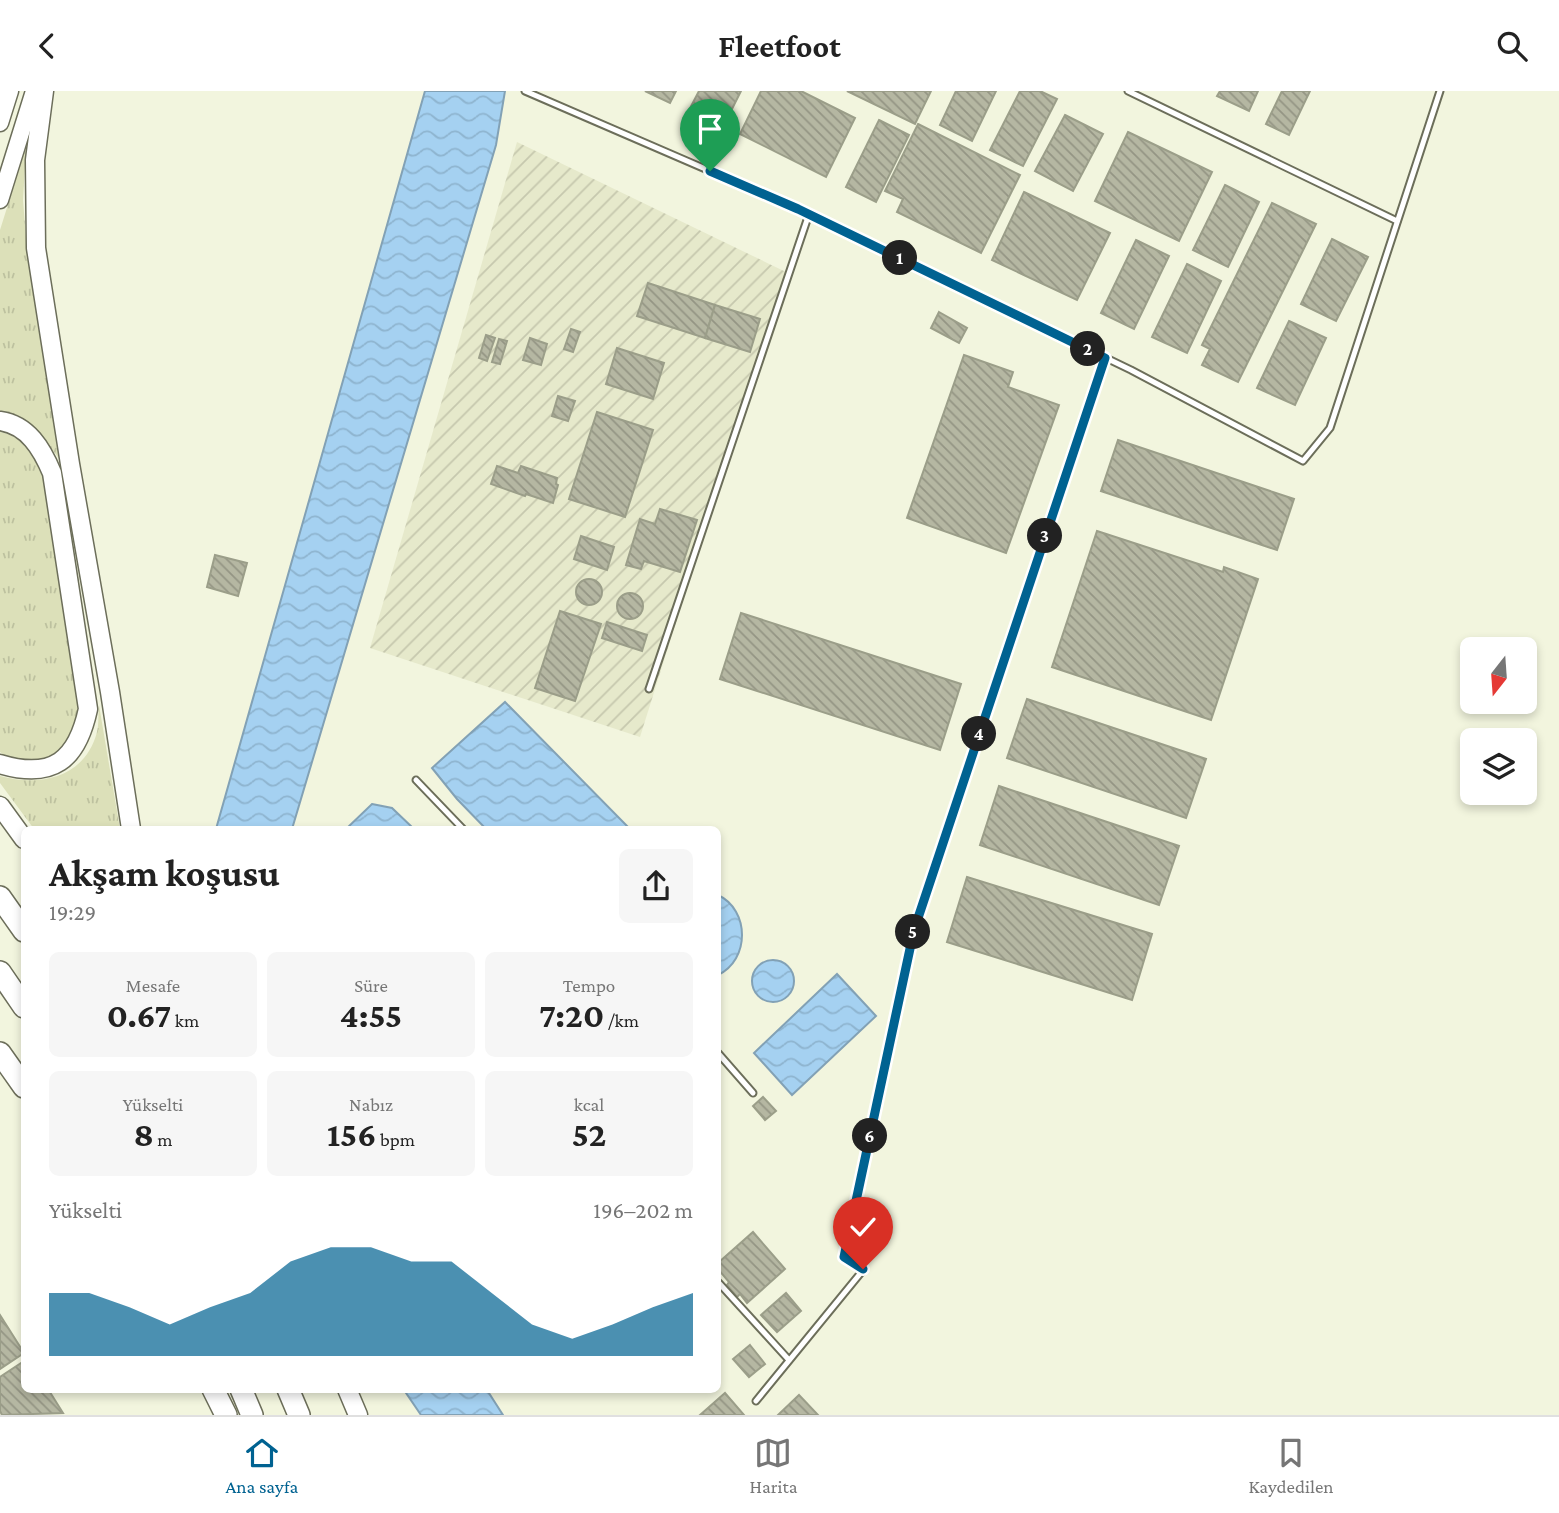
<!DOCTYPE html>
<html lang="tr">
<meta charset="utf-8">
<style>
:root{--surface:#fff;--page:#f6f6f6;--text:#222;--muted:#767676;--line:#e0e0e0;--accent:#006291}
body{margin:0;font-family:"Crimson Pro",serif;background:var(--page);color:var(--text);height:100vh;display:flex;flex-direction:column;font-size:26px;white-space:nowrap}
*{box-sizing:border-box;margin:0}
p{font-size:23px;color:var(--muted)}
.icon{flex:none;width:38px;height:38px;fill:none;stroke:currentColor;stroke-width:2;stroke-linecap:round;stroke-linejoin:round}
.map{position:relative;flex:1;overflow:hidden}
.panel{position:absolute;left:21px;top:735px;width:700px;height:567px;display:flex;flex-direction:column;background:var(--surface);border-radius:10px;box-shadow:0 4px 10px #0003}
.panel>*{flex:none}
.needle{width:46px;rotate:197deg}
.controls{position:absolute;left:1460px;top:546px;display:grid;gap:14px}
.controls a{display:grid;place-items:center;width:77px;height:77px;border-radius:10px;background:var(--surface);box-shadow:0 4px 10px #0003;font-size:35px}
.pin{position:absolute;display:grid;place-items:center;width:60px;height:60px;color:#fff;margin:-72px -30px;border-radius:50% 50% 50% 0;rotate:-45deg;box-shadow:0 0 7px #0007}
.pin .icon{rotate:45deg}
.km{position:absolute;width:35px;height:35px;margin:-18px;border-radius:50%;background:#222;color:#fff;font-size:19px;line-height:35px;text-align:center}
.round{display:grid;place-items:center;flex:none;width:74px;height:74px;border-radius:10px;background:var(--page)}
.headline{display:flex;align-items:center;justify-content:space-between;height:119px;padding:0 28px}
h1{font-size:38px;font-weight:700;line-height:52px}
.stats{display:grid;grid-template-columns:repeat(3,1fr);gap:10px;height:119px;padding:7px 28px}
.stats div{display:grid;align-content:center;border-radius:10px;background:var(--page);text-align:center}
.stats b{font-size:35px;font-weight:700}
.stats small{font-size:19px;font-weight:400}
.stats p{font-size:19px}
.chart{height:196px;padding:14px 28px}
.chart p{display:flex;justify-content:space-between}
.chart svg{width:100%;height:126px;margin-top:7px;fill:var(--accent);opacity:.7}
header{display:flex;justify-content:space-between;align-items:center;height:91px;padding:0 28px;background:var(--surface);font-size:32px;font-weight:700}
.dock{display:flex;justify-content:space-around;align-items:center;height:98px;border-top:2px solid var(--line);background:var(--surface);font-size:19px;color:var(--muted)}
.dock a{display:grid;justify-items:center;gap:4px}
.dock .selected{color:var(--accent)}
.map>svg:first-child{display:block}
</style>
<header><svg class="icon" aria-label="back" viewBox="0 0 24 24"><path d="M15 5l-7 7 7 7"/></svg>Fleetfoot<svg class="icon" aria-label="search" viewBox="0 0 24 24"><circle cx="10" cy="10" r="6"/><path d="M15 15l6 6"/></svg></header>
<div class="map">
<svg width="1559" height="1324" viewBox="0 0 1559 1324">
<defs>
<pattern id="industrial-furrows" width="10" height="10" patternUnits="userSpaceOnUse" patternTransform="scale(1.75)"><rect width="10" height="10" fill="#e6e9cb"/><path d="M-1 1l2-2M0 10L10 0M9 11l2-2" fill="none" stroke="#c6c8ae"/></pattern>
<pattern id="grass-tufts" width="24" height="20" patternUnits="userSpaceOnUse" patternTransform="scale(1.75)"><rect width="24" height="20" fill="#dce0b9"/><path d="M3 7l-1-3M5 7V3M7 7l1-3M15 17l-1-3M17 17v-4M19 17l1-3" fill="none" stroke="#bdc19f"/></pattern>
<pattern id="water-waves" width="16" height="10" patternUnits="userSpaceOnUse" patternTransform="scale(1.75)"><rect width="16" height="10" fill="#a5d1f1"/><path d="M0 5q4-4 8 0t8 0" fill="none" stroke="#8eb4cf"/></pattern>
<pattern id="building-back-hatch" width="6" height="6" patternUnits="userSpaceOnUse" patternTransform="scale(1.75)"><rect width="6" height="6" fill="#b5b7a2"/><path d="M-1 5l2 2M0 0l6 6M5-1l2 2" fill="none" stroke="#949584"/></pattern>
</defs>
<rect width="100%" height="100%" fill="#f2f5de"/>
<polygon fill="url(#industrial-furrows)" points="517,51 786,181 640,646 370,557"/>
<g fill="url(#grass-tufts)">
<path d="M26,56L23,109L27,159L60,369C40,341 32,335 0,322V139Z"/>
<path d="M0,341C23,345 34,365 43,384L79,603C82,649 45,693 0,661Z"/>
<path d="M99,614L120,738H34L0,692V685C40,696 85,687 97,641C99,633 98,623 99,614Z"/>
</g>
<g fill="url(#water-waves)" stroke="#82a1b5" stroke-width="2">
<polygon points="425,0 505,0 496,54 292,738 216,738"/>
<polygon points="505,611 630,738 486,738 457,708 432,677"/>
<polygon points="372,713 392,717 414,738 346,738"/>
<path d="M718,804C750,819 750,869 718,884Z"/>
<circle cx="773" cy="890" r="21"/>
<polygon points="837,883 876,925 792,1004 754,962"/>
<polygon points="404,1299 487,1299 503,1324 421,1324"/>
</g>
<g fill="url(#building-back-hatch)" stroke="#9b9e89" stroke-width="2">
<polygon points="645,0 676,0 670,12"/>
<polygon points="699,0 741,0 722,38 688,21"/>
<polygon points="761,0 801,0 855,27 826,86 740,43"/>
<polygon points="847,0 931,0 915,33"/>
<polygon points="956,0 996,0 972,50 940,34"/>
<polygon points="1020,0 1040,0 1057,8 1023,75 990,59"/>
<polygon points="1220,0 1258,0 1249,20 1217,5"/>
<polygon points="1282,0 1310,0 1289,44 1266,33"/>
<polygon points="1065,24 1103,43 1073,100 1035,80"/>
<polygon points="879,29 909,44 876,111 846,96"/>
<polygon points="918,33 1020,84 981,162 897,121 903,108 885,100"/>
<polygon points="1128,41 1212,81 1179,150 1095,110"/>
<polygon points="1225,94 1259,111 1228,176 1193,159"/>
<polygon points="1024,101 1110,142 1077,209 992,169"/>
<polygon points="1272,112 1316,133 1238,291 1202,274 1210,258 1202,254"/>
<polygon points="1332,148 1368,166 1336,230 1301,213"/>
<polygon points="1136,149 1169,165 1134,238 1101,222"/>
<polygon points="1187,173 1221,190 1187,262 1152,246"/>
<polygon points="648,192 715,214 705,247 637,225"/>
<polygon points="715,214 760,228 750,261 705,247"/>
<polygon points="939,221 967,237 959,252 931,237"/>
<polygon points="1289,230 1326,247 1295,314 1257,297"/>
<polygon points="571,238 580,241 573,261 564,258"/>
<polygon points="486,244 495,247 487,270 479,267"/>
<polygon points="530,247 547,253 541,274 523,269"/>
<polygon points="499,248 507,250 500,273 492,271"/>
<polygon points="617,257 664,272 653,308 606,293"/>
<polygon points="964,264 1013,281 1008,296 1059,314 1006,462 907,427"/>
<polygon points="558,305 575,310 568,330 552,325"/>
<polygon points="597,321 653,339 625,426 569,408"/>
<polygon points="1118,349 1294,408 1277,459 1101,400"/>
<polygon points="497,375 518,382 521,375 557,387 556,393 558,394 553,412 526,403 525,405 491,393"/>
<polygon points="660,418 697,429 680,481 644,470 641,478 626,474 640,428 655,433"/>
<polygon points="1097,440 1223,481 1224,476 1258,488 1211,629 1052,576"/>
<polygon points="581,445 614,456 607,479 574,468"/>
<polygon points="215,464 247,472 238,505 207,496"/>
<circle cx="589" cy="501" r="13"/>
<circle cx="630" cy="515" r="13"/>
<polygon points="560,520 601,533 575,610 535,597"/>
<polygon points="741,522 961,593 940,659 720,588"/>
<polygon points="607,531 647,544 642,560 602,547"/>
<polygon points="1027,608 1206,668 1186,727 1007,667"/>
<polygon points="999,695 1179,755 1159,814 980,754"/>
<polygon points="967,786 1152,843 1132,909 947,851"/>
<polygon points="763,1006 776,1020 765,1029 753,1015"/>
<polygon points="753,1141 785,1178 747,1212 740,1203 737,1206 727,1194 729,1191 718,1178 718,1172"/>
<polygon points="786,1202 801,1220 777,1241 761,1224"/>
<polygon points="0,1224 24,1262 0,1278"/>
<polygon points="750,1254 765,1273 749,1286 733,1268"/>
<polygon points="24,1270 24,1298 48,1298 63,1322 2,1324 0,1320 0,1286"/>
<polygon points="725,1302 744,1324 700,1324"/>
<polygon points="799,1304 818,1324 778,1324"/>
</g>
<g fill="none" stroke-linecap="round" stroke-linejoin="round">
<g stroke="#6c6e5a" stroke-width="9">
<g id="lane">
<polyline points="525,0 798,118 1131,279 1303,370 1330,337 1440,0"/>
<polyline points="1128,0 1397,130"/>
<polyline points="649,598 809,123"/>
<polyline points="416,689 463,738"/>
<polyline points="718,962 753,1002"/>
<polyline points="718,1191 789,1269"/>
<polyline points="756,1310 864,1178 844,1165 913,839 1106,266"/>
</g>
</g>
<g stroke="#6c6e5a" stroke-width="19">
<g id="secondary">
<polyline points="0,32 10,0"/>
<polyline points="0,109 34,0"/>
</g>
</g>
<g stroke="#6c6e5a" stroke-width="21">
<g id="primary">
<polyline points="44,0 35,69 36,157 70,373 110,601 131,738"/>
<polyline points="0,11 4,0"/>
<path d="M0,330C28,334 42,358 52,382L88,618C77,669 53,689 0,673"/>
<polyline points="0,715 24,748"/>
<polyline points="347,1298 358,1324"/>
</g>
</g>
<g stroke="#6c6e5a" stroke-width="24">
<g id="highway">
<polyline points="0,806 24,840"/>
<polyline points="0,881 24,916"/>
<polyline points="0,962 24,996"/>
<polyline points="213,1298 226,1324"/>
<polyline points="241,1298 252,1324"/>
<polyline points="288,1298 299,1324"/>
</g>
</g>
<use href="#lane" stroke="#fff" stroke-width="5"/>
<use href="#secondary" stroke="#fff" stroke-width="16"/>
<use href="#primary" stroke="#fff" stroke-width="18"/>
<use href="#highway" stroke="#fff" stroke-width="21"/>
</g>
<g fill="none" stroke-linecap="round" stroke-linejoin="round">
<g stroke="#fff" stroke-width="14">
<polyline id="route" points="710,80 798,118 1105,267 914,839 844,1166 863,1178"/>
</g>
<use href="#route" stroke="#006291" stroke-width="9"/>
</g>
</svg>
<div class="controls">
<a><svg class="needle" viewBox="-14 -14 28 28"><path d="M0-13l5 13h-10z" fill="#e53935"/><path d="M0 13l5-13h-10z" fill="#767676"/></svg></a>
<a><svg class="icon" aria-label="layers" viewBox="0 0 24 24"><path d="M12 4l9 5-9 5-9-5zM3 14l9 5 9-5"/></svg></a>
</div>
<div class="pin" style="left:710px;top:80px;background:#1e9e55"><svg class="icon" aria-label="arrive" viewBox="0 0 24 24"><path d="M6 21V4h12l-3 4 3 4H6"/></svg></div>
<div class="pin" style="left:863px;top:1178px;background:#d93025"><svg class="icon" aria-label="check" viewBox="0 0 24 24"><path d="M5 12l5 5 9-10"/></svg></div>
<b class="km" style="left:900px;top:167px">1</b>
<b class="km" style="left:1088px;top:258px">2</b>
<b class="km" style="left:1045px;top:445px">3</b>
<b class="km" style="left:979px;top:643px">4</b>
<b class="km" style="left:913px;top:841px">5</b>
<b class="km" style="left:870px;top:1045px">6</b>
<section class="panel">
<div class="headline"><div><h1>Akşam koşusu</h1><p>19:29</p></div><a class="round"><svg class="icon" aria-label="share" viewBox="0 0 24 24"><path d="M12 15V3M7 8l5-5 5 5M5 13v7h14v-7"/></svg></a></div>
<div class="stats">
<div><p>Mesafe</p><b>0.67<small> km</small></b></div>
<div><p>Süre</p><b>4:55</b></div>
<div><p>Tempo</p><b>7:20<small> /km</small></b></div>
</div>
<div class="stats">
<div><p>Yükselti</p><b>8<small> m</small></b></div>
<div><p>Nabız</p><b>156<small> bpm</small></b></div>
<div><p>kcal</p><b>52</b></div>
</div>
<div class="chart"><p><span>Yükselti</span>196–202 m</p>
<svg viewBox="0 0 160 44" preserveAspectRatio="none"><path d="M0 44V22L10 22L20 27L30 33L40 27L50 22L60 11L70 6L80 6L90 11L100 11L110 22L120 33L130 38L140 33L150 27L160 22V44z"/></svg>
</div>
</section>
</div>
<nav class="dock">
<a class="selected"><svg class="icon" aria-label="home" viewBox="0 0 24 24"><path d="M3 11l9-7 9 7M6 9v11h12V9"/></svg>Ana sayfa</a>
<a><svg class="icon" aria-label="map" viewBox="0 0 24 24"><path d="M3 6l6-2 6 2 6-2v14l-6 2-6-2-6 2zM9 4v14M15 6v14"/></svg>Harita</a>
<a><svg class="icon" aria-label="saved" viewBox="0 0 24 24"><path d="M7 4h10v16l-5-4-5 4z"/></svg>Kaydedilen</a>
</nav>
